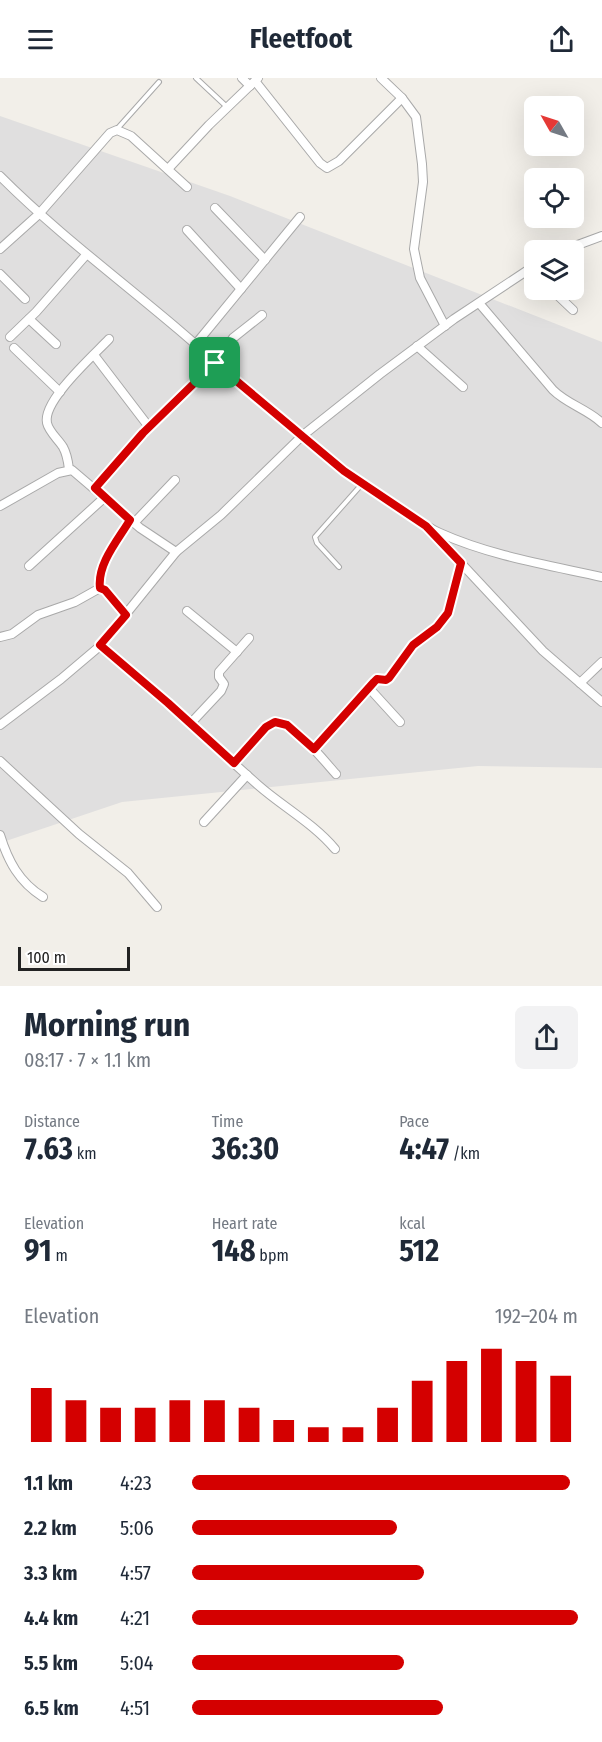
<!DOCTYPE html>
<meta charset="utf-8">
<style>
:root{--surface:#fff;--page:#f2f2f3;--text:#1f2937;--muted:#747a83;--accent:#d40000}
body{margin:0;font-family:"Fira Sans Condensed",sans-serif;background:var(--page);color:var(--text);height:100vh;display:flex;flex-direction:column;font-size:22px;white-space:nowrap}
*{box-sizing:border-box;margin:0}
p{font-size:20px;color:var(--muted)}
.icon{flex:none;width:33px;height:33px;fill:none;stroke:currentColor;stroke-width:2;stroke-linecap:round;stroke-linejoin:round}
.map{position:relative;height:908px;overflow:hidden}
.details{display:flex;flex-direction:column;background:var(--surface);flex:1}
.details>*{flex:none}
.needle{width:39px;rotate:309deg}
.tools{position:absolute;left:524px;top:18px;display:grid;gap:12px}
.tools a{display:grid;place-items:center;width:60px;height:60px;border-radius:9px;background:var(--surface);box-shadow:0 6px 24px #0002;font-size:30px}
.scale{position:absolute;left:18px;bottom:15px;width:112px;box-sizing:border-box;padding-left:6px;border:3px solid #222;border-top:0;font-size:16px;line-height:21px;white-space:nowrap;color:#222;-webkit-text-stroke:4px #fff;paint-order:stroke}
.pin{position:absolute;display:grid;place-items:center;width:51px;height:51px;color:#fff;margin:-26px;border-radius:12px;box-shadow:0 3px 9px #0006}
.round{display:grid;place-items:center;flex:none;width:63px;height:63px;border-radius:9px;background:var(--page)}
.overview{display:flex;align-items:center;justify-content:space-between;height:102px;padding:0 24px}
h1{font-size:33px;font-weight:700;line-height:45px}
.stats{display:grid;grid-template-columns:repeat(3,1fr);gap:9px;height:102px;padding:6px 24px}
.stats div{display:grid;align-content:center}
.stats b{font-size:30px;font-weight:700}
.stats small{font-size:16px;font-weight:400}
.stats p{font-size:16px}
.chart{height:168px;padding:12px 24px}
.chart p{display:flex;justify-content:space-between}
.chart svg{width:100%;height:108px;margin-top:6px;stroke:var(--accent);stroke-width:6}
ul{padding:0 24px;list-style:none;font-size:20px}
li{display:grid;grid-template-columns:96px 72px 1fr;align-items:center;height:45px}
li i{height:15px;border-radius:8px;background:var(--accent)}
header{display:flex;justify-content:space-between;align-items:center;height:78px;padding:0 24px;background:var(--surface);font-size:27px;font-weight:700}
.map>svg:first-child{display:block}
</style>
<header><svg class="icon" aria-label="menu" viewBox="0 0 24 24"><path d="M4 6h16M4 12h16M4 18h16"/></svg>Fleetfoot<svg class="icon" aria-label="share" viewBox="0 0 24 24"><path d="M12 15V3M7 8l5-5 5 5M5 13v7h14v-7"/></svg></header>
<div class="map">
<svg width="602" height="908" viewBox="0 0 602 908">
<rect width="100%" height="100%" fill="#f2efe9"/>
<polygon fill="#e0dfdf" points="0,38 230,118 602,264 602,690 478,688 122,724 0,765"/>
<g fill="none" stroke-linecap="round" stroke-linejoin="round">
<g stroke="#a9a9a9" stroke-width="6">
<g id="service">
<polyline points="196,0 227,29"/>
<polyline points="117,51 159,4"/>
<polyline points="339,489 317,465 315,459 362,406"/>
</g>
</g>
<g stroke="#a9a9a9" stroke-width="10">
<g id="minor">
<polyline points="242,0 250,8"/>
<polyline points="381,0 402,20 416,39 422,86 423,104 414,171 420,200 445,248"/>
<polyline points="255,3 320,85 327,90 339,83 402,20"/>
<polyline points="168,91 209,47 258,0"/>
<path d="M0,98C56,154 119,201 179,252C249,312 316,377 394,427C409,436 424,448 440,455C491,478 548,487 602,499"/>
<polyline points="215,130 265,182"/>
<polyline points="187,152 241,211"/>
<polyline points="0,171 39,136 110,55 117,52 131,58 187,109"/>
<polyline points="564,172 602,158"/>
<polyline points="0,196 25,221"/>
<polyline points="552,212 573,232"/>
<path d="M479,225L553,312C567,326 587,331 602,345"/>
<polyline points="29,241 56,266"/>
<polyline points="10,259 36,234 86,177"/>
<polyline points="195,267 300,139"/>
<polyline points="417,268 463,309"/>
<polyline points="14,270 60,314"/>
<polyline points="94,277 149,349"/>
<path d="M69,391C68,383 67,376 63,369C58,361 49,354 47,345C42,323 94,277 109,261"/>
<polyline points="95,410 143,355 215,285 233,260 262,237"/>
<polyline points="0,428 58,395 72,392 140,450 176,474"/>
<polyline points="134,445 175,402"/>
<polyline points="431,453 543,573 602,624"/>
<polyline points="29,488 105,419"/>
<path d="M100,510C97,486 118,462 130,442"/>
<polyline points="187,533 237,574"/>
<polyline points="0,559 12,556 38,537 75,524 100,510 105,512 126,537"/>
<path d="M100,568C155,611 205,660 258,707C283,729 313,745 335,771"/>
<polyline points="580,605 602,584"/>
<polyline points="369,610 400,644"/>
<polyline points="191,645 221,613 224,606 219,599 219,594 249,560"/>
<polyline points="0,647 61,601 100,568 176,474 221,437 302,358 380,296 454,241 534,188"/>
<polyline points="314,671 374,604 377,601 386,602 389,600 413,567 437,549 448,535 461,485"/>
<polyline points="0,683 79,756 128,795 157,829"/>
<path d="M234,685C243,675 261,650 273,645C289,638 325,684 336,696"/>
<polyline points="204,744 247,697"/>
<path d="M0,757C8,783 19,804 43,819"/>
</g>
</g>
<use href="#service" stroke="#fff" stroke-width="4"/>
<use href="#minor" stroke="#fff" stroke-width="8"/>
</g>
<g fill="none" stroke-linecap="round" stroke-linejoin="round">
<g stroke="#fff" stroke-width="12">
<path id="route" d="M215,285L344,393L426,448L461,485L448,535L437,549L413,567L389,600L386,602L377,601L374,604L314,671L287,647L275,644L266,649L234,685L168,625L100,567L126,537L105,512L100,510C97,486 118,462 130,442L95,410L143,355Z"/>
</g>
<use href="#route" stroke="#d40000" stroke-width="8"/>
</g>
</svg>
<div class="tools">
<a><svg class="needle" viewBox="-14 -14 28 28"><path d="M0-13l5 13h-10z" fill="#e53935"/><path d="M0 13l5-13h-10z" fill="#747a83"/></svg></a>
<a><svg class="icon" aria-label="locate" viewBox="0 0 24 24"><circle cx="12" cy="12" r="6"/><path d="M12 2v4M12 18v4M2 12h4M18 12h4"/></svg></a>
<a><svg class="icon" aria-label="layers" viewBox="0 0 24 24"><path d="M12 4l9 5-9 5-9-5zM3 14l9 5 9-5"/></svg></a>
</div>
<div class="scale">100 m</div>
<div class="pin" style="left:215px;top:285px;background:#1e9e55"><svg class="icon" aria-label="arrive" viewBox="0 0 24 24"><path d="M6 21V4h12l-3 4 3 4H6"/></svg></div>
</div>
<section class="details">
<div class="overview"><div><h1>Morning run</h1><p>08:17 · 7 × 1.1 km</p></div><a class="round"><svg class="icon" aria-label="share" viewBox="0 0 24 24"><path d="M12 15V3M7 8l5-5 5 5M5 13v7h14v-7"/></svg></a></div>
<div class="stats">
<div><p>Distance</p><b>7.63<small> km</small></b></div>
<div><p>Time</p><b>36:30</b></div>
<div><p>Pace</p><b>4:47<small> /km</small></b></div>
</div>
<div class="stats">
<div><p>Elevation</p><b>91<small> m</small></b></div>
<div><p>Heart rate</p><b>148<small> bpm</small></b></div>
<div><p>kcal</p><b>512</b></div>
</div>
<div class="chart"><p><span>Elevation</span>192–204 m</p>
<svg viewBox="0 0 160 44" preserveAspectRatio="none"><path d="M5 44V22M15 44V27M25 44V30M35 44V30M45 44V27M55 44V27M65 44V30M75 44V35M85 44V38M95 44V38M105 44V30M115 44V19M125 44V11M135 44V6M145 44V11M155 44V17"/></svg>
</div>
<ul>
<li><b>1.1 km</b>4:23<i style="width:98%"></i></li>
<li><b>2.2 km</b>5:06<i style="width:53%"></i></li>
<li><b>3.3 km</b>4:57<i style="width:60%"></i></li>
<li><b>4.4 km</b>4:21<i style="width:100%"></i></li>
<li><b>5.5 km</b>5:04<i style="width:55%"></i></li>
<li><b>6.5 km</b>4:51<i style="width:65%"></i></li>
</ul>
</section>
